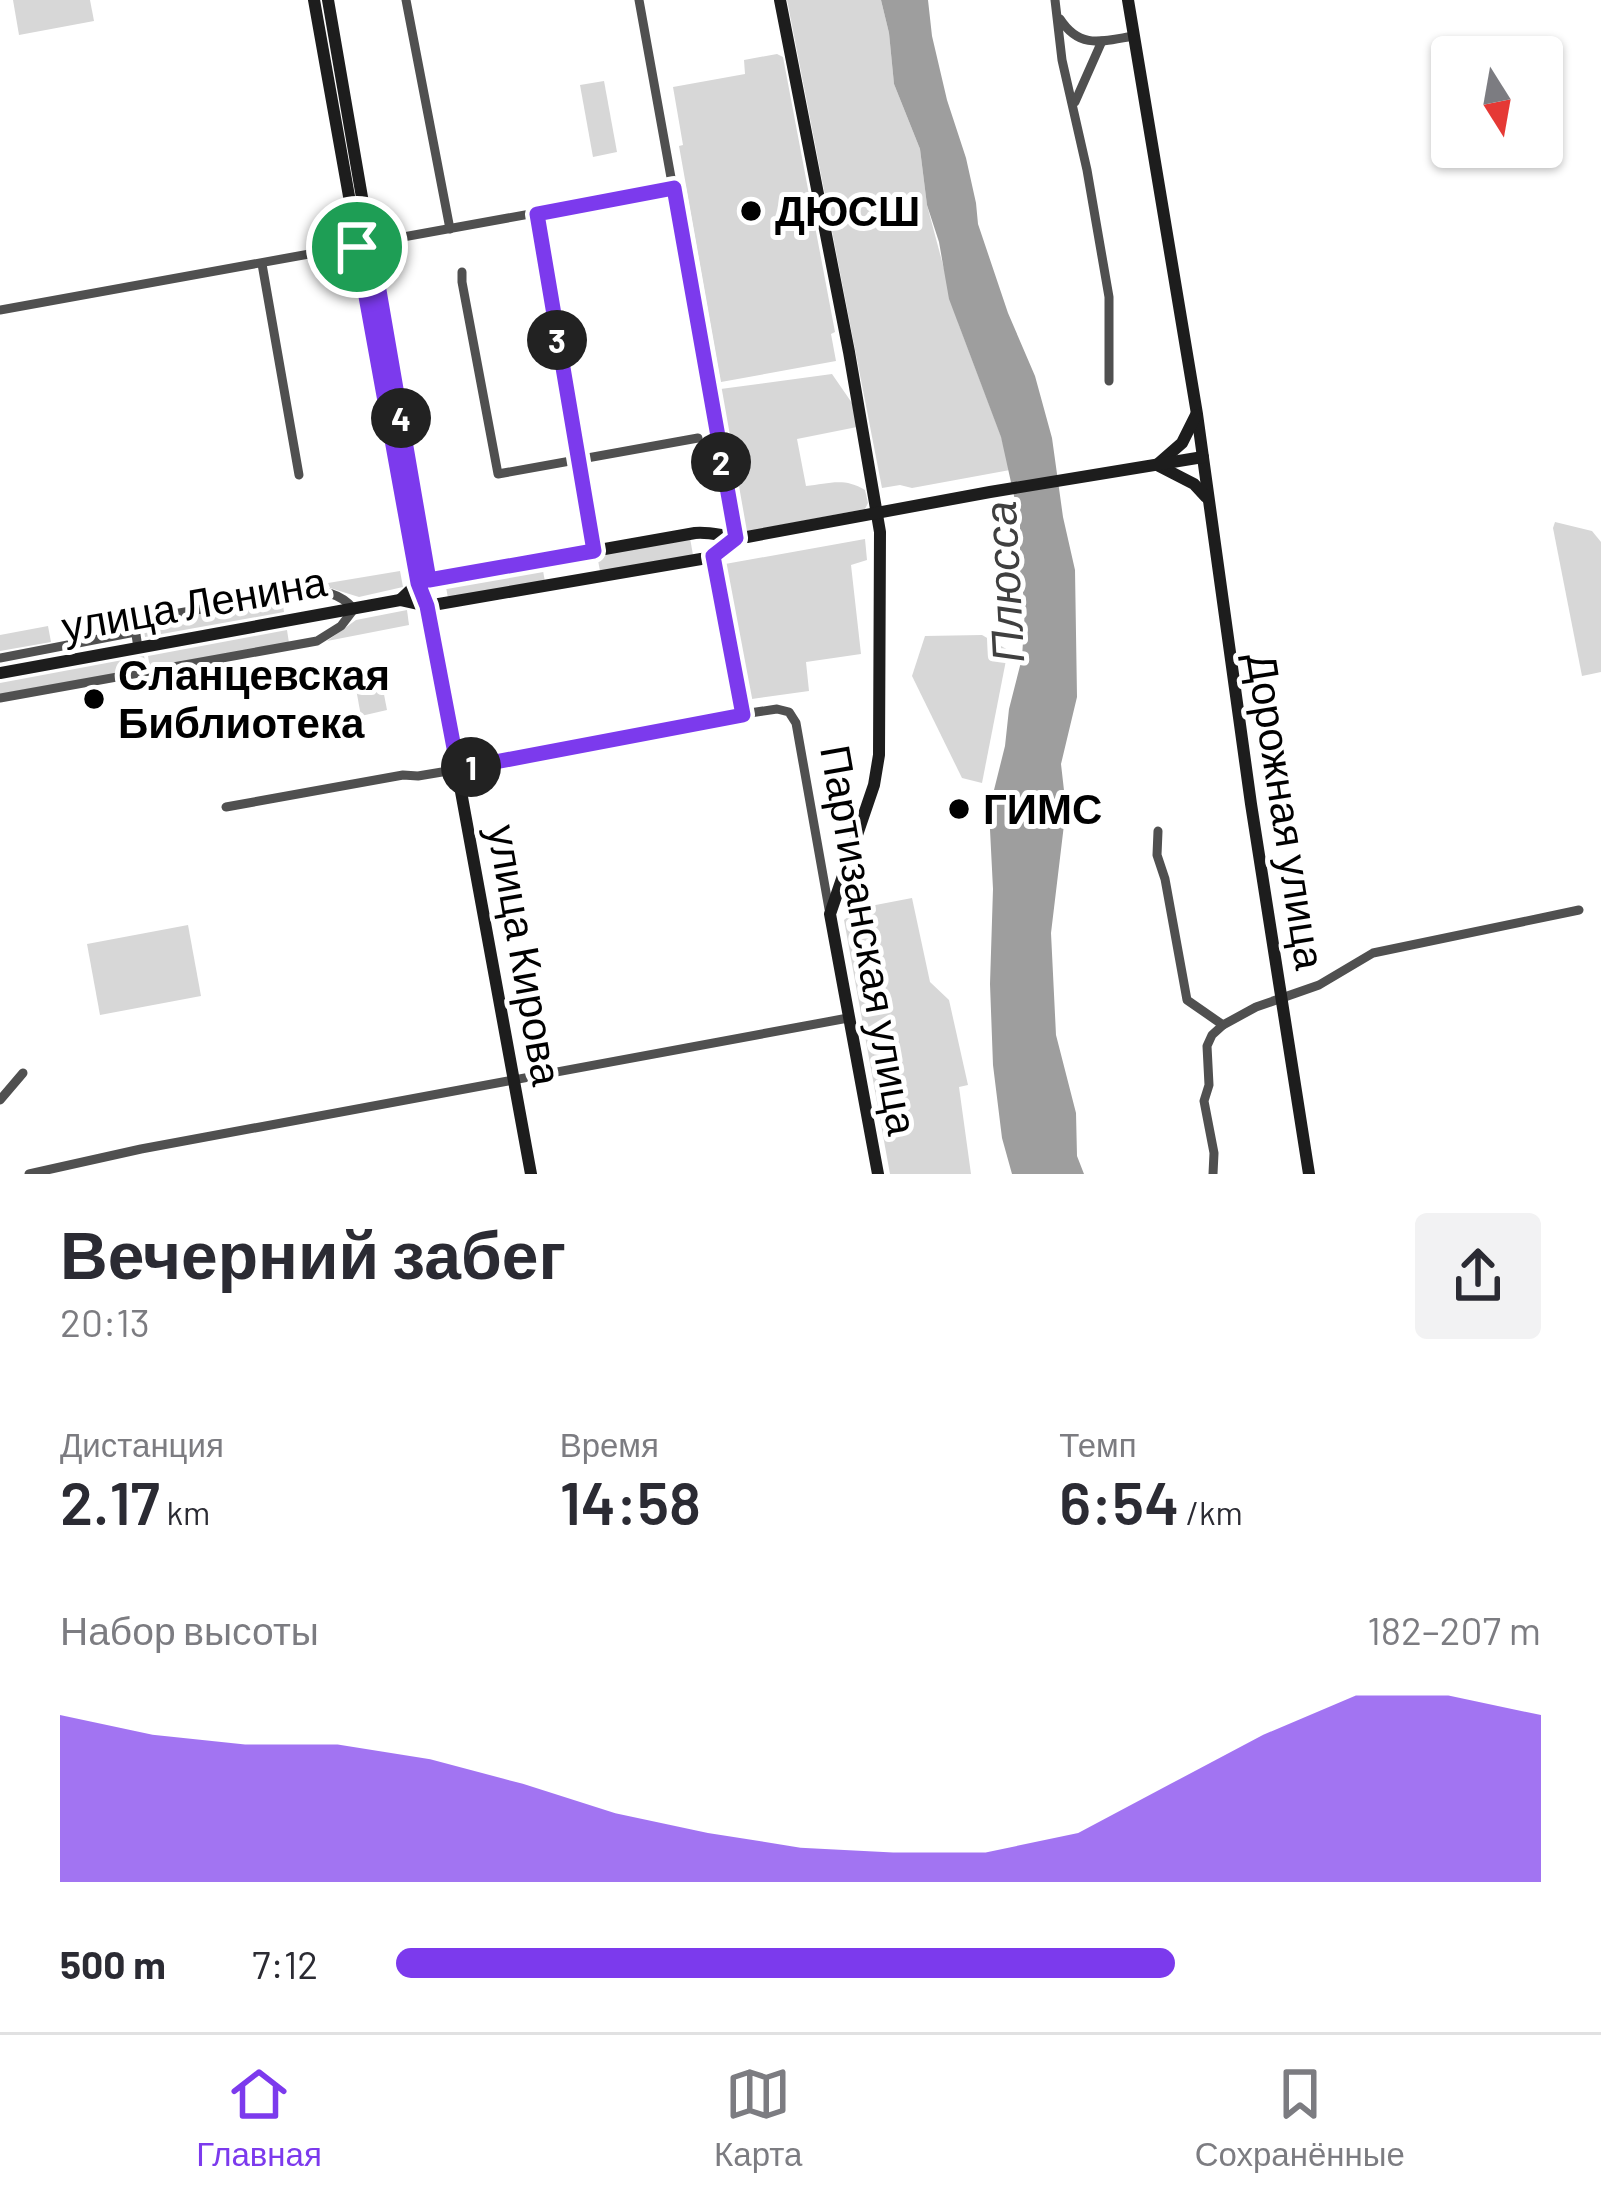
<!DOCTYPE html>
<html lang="ru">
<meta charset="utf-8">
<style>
:root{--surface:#fff;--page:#f2f2f3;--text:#2b2b33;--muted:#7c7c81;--line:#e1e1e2;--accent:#7c3aed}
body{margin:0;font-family:Barlow,sans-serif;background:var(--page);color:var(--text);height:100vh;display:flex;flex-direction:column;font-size:45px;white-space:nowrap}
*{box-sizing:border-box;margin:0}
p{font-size:39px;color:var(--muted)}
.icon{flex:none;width:66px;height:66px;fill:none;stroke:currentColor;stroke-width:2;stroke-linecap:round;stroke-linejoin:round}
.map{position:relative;height:1174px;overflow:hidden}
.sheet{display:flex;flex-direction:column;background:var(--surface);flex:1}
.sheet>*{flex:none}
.needle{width:78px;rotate:169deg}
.fabs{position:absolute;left:1431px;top:36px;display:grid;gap:24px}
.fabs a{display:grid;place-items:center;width:132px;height:132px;border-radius:12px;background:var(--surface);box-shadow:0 3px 9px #0004;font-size:60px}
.pin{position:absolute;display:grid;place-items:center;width:102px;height:102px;color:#fff;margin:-51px;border:6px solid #fff;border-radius:50%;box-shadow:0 3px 12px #0007}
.km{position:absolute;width:60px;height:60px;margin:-30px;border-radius:50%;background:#222;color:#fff;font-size:33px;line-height:60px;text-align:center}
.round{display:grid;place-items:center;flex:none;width:126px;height:126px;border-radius:12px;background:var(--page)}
.head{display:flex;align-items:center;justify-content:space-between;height:204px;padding:0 60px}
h1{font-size:66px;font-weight:600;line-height:90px}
.metrics{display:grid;grid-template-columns:repeat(3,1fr);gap:18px;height:204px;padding:12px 60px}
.metrics div{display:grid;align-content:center}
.metrics b{font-size:60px;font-weight:600}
.metrics small{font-size:33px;font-weight:400}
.metrics p{font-size:33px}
.chart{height:336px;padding:24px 60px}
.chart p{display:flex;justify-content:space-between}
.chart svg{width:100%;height:216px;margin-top:12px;fill:var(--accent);opacity:.7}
ul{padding:0 60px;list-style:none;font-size:39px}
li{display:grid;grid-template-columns:192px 144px 1fr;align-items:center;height:90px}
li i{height:30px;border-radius:15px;background:var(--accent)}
.dock{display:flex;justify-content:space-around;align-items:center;height:168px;border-top:3px solid var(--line);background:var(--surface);font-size:33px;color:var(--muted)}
.dock a{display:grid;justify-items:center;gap:6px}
.dock .active{color:var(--accent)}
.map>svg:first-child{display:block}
</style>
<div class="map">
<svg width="1601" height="1174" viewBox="0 0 1601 1174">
<rect width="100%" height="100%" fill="#fff"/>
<g fill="#d7d7d7">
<polygon points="13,0 90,0 94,21 19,35"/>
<polygon points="787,0 881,0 889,33 894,84 920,149 927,205 959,325 1001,436 1010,470 912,488 900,485 882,488"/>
<polygon points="777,54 783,57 835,332 831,334 836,361 721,382 679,146 683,145 673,87 745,74 744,60"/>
<polygon points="604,81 617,152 593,157 580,85"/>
<path d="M832,374L852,403L857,427L797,439L806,486C828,484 844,477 865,490L868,503L865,509L744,532L736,524L713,390Z"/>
<polygon points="1555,522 1592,531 1601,542 1601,672 1582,676 1553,528"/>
<polygon points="690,538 693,555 600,571 597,555"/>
<polygon points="865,539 867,560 851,565 861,654 806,662 809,691 745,700 725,564"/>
<polygon points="542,565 545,582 448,598 445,582"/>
<polygon points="400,571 403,587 359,597 330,588 328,583"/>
<polygon points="282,598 284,612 145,637 143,623"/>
<polygon points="407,610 409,625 327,641 356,620"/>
<polygon points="48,626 51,642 0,651 0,635"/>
<polygon points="287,630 289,643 150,668 148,656"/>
<polygon points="982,635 1008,650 982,783 962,778 912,676 925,636"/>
<polygon points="144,656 147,668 0,694 0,683"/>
<polygon points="382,684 387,710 361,716 356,689"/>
<polygon points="912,898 930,982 949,1000 968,1085 959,1087 971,1174 890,1174 844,920 860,908"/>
<polygon points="188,925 201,996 100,1015 87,944"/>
</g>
<polygon fill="#9e9e9e" points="881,0 928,0 932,36 947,100 966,158 976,203 978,224 1008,313 1035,376 1052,438 1063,517 1075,570 1077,697 1061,764 1066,808 1051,933 1056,1035 1076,1113 1077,1156 1084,1174 1012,1174 1002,1138 993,1065 990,984 993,889 989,810 1005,746 1009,709 1022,658 1025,608 1020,570 1020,523 1001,437 949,299 939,242 927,205 920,149 894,84 889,33"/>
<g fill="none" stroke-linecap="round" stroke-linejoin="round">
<g stroke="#505050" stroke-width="9">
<polyline points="406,0 450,229"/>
<polyline points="639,0 736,538"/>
<polyline points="1055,0 1062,60 1087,170 1109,297 1109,381"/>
<path d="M1060,19C1080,50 1103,41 1134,36"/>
<polyline points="1075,102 1102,41"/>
<polyline points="537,214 594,551"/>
<polyline points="262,264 299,475"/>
<polyline points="462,272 462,282 498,474 698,438"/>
<polyline points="0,310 674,188"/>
<polyline points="713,556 743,714 777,709 789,712 796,723 829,909"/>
<polyline points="0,658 135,632"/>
<path d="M0,698L317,641L341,626L354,609C340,593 323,590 303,591L134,621L138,648"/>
<polyline points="226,807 403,775 418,776 472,767 743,714"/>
<polyline points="1158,831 1157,855 1165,879 1187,1000 1223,1025"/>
<polyline points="0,1100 23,1073"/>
<polyline points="29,1174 141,1149 848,1018"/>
<polyline points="1213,1174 1214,1153 1204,1101 1209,1085 1207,1046 1212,1035 1223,1025 1256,1007 1319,985 1373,953 1579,910"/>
</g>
<g stroke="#1d1d1d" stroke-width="12">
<polyline points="314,0 418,583 427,606 531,1174"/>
<polyline points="328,0 429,586"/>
<polyline points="780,0 849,352 880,532 879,755 874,785 830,914 878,1174"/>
<polyline points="1128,0 1197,414 1251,804 1309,1174"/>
<polyline points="1158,464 1182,443 1196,415"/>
<polyline points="1159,466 1194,484 1206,497"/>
<path d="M400,600L418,583L447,577L695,533C713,531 729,539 747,537L990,492L1203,457"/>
<polyline points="0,673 400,600 427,606 701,559 713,556 736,538"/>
</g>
</g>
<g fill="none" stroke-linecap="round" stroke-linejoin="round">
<g stroke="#fff" stroke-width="24">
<polygon id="route" points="674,188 736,538 713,556 743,715 458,769 427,606 418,583 357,247 371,244 429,580 588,552 594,551 537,214"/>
</g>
<use href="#route" stroke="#7c3aed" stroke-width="15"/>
</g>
<g fill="#000" stroke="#fff" stroke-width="4.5">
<circle cx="751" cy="211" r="12"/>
<circle cx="94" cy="699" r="12"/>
<circle cx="959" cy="809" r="12"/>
</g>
<g text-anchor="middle" stroke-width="10" stroke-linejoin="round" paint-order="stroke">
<g font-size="42" font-weight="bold" fill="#000" stroke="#fff" text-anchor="start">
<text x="775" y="226">ДЮСШ</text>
<text x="118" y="690">Сланцевская<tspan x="118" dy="48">Библиотека</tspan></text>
<text x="983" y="824">ГИМС</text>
</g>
<g font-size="42" fill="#000" stroke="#fff">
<text transform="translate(194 604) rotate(-10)" y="15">улица Ленина</text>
<text transform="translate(1286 811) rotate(81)" y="15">Дорожная улица</text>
<text transform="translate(869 940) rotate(80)" y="15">Партизанская улица</text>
<text transform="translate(525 955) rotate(80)" y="15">улица Кирова</text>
</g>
<g font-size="45" font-style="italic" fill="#3f3f3f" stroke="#fff">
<text transform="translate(1004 582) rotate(-93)" y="16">Плюсса</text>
</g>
</g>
</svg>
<div class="fabs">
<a><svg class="needle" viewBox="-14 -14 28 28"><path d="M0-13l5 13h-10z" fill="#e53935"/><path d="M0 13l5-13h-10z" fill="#7c7c81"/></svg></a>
</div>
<div class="pin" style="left:357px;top:247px;background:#1e9e55"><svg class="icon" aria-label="arrive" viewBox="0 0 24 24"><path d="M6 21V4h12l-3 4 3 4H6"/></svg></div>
<b class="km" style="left:471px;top:767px">1</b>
<b class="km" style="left:721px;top:462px">2</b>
<b class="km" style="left:557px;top:340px">3</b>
<b class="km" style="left:401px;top:418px">4</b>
</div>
<section class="sheet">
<div class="head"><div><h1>Вечерний забег</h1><p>20:13</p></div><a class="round"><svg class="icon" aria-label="share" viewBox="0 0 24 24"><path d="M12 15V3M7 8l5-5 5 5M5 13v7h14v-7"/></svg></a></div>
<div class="metrics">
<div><p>Дистанция</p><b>2.17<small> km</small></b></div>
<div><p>Время</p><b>14:58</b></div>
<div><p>Темп</p><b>6:54<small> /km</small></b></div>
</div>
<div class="chart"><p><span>Набор высоты</span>182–207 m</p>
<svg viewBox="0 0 160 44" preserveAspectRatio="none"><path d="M0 44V10L10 14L20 16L30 16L40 19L50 24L60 30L70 34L80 37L90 38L100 38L110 34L120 24L130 14L140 6L150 6L160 10V44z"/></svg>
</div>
<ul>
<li><b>500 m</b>7:12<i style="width:68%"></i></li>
</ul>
</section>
<nav class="dock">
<a class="active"><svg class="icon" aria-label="home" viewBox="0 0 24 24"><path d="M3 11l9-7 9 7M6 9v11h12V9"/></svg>Главная</a>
<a><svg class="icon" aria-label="map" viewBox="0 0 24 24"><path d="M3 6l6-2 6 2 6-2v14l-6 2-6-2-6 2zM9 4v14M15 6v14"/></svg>Карта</a>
<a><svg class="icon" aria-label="saved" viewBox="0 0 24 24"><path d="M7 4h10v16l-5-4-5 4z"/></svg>Сохранённые</a>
</nav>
